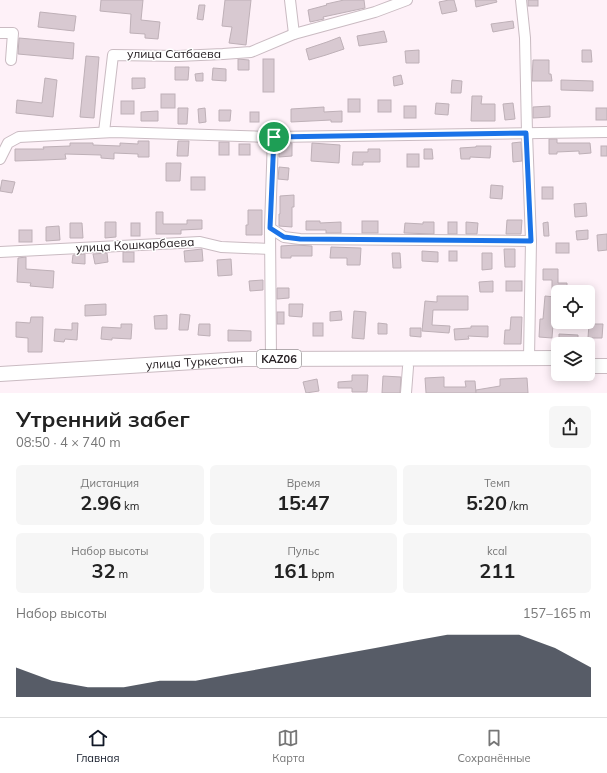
<!DOCTYPE html>
<html lang="ru">
<meta charset="utf-8">
<style>
:root{--surface:#fff;--page:#f6f6f6;--text:#222;--muted:#767676;--line:#e0e0e0;--accent:#111827}
body{margin:0;font-family:Mulish,sans-serif;background:var(--page);color:var(--text);height:100vh;display:flex;flex-direction:column;font-size:15px;white-space:nowrap}
*{box-sizing:border-box;margin:0}
p{font-size:13px;color:var(--muted)}
.icon{flex:none;width:22px;height:22px;fill:none;stroke:currentColor;stroke-width:2;stroke-linecap:round;stroke-linejoin:round}
.map{position:relative;height:393px;overflow:hidden}
.panel{display:flex;flex-direction:column;background:var(--surface);flex:1}
.panel>*{flex:none}
.controls{position:absolute;left:551px;top:285px;display:grid;gap:8px}
.controls a{display:grid;place-items:center;width:44px;height:44px;border-radius:6px;background:var(--surface);box-shadow:0 2px 10px #0003;font-size:20px}
.pin{position:absolute;display:grid;place-items:center;width:34px;height:34px;color:#fff;margin:-17px;border:2px solid #fff;border-radius:50%;box-shadow:0 1px 4px #0007}
.round{display:grid;place-items:center;flex:none;width:42px;height:42px;border-radius:6px;background:var(--page)}
.head{display:flex;align-items:center;justify-content:space-between;height:68px;padding:0 16px}
h1{font-size:22px;font-weight:700;line-height:30px}
.stats{display:grid;grid-template-columns:repeat(3,1fr);gap:6px;height:68px;padding:4px 16px}
.stats div{display:grid;align-content:center;border-radius:6px;background:var(--page);text-align:center}
.stats b{font-size:20px;font-weight:700}
.stats small{font-size:11px;font-weight:400}
.stats p{font-size:11px}
.chart{height:112px;padding:8px 16px}
.chart p{display:flex;justify-content:space-between}
.chart svg{width:100%;height:72px;margin-top:4px;fill:var(--accent);opacity:.7}
.menu{display:flex;justify-content:space-around;align-items:center;height:56px;border-top:1px solid var(--line);background:var(--surface);font-size:11px;color:var(--muted)}
.menu a{display:grid;justify-items:center;gap:2px}
.menu .current{color:var(--accent)}
.map>svg:first-child{display:block}
</style>
<div class="map">
<svg width="607" height="393" viewBox="0 0 607 393">
<rect width="100%" height="100%" fill="#fef1f8"/>
<g fill="#d8c9d1" stroke="#beb0b7">
<polygon points="101,0 143,0 141,20 160,22 158,39 145,38 145,34 130,33 131,14 100,11"/>
<polygon points="225,0 251,0 246,45 229,43 232,27 222,26"/>
<polygon points="344,0 364,0 365,8 323,17 324,19 310,22 308,10 327,5 326,4"/>
<polygon points="449,0 454,0 457,11 442,14 439,2"/>
<polygon points="475,0 496,0 497,2 476,7"/>
<rect x="528" y="0" width="10" height="6"/>
<polygon points="199,5 205,5 203,20 197,19"/>
<polygon points="40,12 76,16 74,31 38,27"/>
<polygon points="513,21 514,28 493,32 491,24"/>
<polygon points="384,31 387,42 359,46 357,36"/>
<polygon points="340,37 344,49 326,55 309,60 306,49 327,42"/>
<polygon points="19,38 74,43 73,59 18,54"/>
<polygon points="419,50 419,63 406,63 405,51"/>
<polygon points="582,50 591,50 592,62 582,62"/>
<polygon points="86,56 99,57 94,118 80,117"/>
<polygon points="238,59 249,60 249,70 238,70"/>
<rect x="263" y="59" width="11" height="33"/>
<polygon points="533,60 549,60 549,74 551,74 552,81 532,81"/>
<polygon points="175,67 189,67 188,80 175,80"/>
<polygon points="213,68 226,69 226,81 212,80"/>
<polygon points="203,73 203,81 196,81 195,74"/>
<polygon points="401,75 403,84 394,86 393,77"/>
<polygon points="45,78 57,80 53,117 16,113 17,100 42,103"/>
<polygon points="132,78 145,78 145,88 132,89"/>
<polygon points="452,80 462,81 461,93 451,93"/>
<polygon points="561,80 593,81 593,91 561,90"/>
<rect x="161" y="94" width="14" height="14"/>
<polygon points="472,96 482,96 481,104 495,104 495,121 471,121"/>
<rect x="348" y="99" width="12" height="13"/>
<rect x="378" y="100" width="13" height="12"/>
<rect x="121" y="101" width="13" height="13"/>
<polygon points="436,103 449,104 448,115 435,114"/>
<polygon points="513,103 515,119 505,120 503,104"/>
<rect x="404" y="106" width="12" height="12"/>
<polygon points="550,106 550,117 533,118 533,107"/>
<polygon points="324,107 324,112 342,111 342,122 331,122 331,120 291,122 291,109"/>
<polygon points="178,108 188,108 187,124 178,124"/>
<polygon points="205,108 206,122 199,123 198,109"/>
<rect x="596" y="108" width="11" height="12"/>
<polygon points="219,110 231,110 230,121 219,121"/>
<polygon points="158,111 158,121 141,121 141,112"/>
<rect x="250" y="112" width="9" height="10"/>
<polygon points="549,139 557,139 557,143 590,143 591,153 579,154 579,151 557,152 557,154 549,154"/>
<polygon points="138,141 149,141 149,157 138,157 138,154 114,153 114,159 101,158 101,155 65,154 66,159 44,160 15,161 15,149 44,149 43,147 70,146 70,143 93,143 93,145 120,146 120,143 138,144"/>
<polygon points="178,141 189,141 188,156 177,156"/>
<rect x="219" y="142" width="10" height="13"/>
<polygon points="521,142 522,161 513,162 512,143"/>
<polygon points="279,143 292,143 292,156 279,157"/>
<polygon points="312,143 340,145 339,163 311,161"/>
<rect x="239" y="144" width="11" height="11"/>
<polygon points="476,146 491,146 490,158 470,157 470,159 461,159 460,148 476,147"/>
<rect x="601" y="146" width="6" height="10"/>
<polygon points="368,149 380,149 380,162 363,162 363,165 352,165 353,152 368,152"/>
<polygon points="424,149 432,149 433,159 424,159"/>
<rect x="407" y="154" width="12" height="13"/>
<polygon points="166,163 181,163 180,181 166,181"/>
<polygon points="279,167 289,168 288,180 278,179"/>
<rect x="191" y="177" width="14" height="13"/>
<polygon points="2,180 15,182 12,193 0,191"/>
<polygon points="491,185 503,186 502,199 490,198"/>
<rect x="542" y="187" width="11" height="12"/>
<polygon points="294,195 294,207 292,207 292,227 279,226 279,214 280,214 280,196"/>
<polygon points="586,203 587,216 575,217 574,204"/>
<polygon points="248,210 262,210 262,235 246,235 246,225 248,225"/>
<polygon points="156,212 163,212 163,224 187,224 187,220 202,220 202,229 181,230 181,234 156,234"/>
<polygon points="507,220 522,220 521,234 506,234"/>
<polygon points="306,221 320,221 320,223 341,222 341,233 326,233 326,230 306,230"/>
<rect x="362" y="221" width="16" height="12"/>
<polygon points="105,222 116,222 116,237 105,238"/>
<polygon points="423,222 434,222 434,234 404,233 405,223 423,224"/>
<rect x="448" y="222" width="9" height="12"/>
<polygon points="466,222 478,223 477,234 466,234"/>
<polygon points="548,222 549,236 544,236 543,223"/>
<polygon points="70,223 82,223 83,238 70,238"/>
<rect x="131" y="223" width="9" height="13"/>
<polygon points="59,226 60,240 46,241 46,227"/>
<rect x="19" y="230" width="13" height="12"/>
<polygon points="588,230 588,239 577,240 576,231"/>
<polygon points="607,234 607,250 598,251 597,235"/>
<rect x="556" y="243" width="13" height="10"/>
<polygon points="296,245 312,246 312,256 291,256 291,258 281,258 281,246"/>
<polygon points="331,247 361,248 360,265 347,265 347,258 330,258"/>
<polygon points="202,249 203,261 185,262 184,251"/>
<polygon points="504,249 515,249 515,267 505,267"/>
<polygon points="422,251 438,252 438,262 422,261"/>
<rect x="449" y="251" width="8" height="10"/>
<rect x="123" y="252" width="11" height="10"/>
<polygon points="107,253 108,262 95,264 93,254"/>
<polygon points="392,253 400,253 401,268 393,268"/>
<polygon points="482,253 492,253 492,269 482,270"/>
<polygon points="85,254 85,264 72,263 73,255"/>
<polygon points="26,257 26,269 54,271 53,288 30,286 31,283 17,282 18,258"/>
<polygon points="231,259 232,275 218,276 217,260"/>
<polygon points="543,269 558,269 558,283 567,283 567,292 558,292 558,294 552,294 552,280 543,280"/>
<polygon points="263,280 263,290 250,291 249,281"/>
<polygon points="493,281 493,292 480,292 479,282"/>
<rect x="506" y="281" width="16" height="10"/>
<polygon points="277,288 289,288 289,298 277,299"/>
<polygon points="437,296 468,296 468,310 433,310 432,325 450,326 449,333 422,331 425,301 437,302"/>
<polygon points="545,296 555,297 552,338 539,337 540,319 543,319"/>
<polygon points="106,304 106,315 85,316 85,305"/>
<polygon points="289,304 303,304 302,317 289,316"/>
<polygon points="341,311 342,320 330,321 330,312"/>
<polygon points="354,311 366,312 364,339 352,338"/>
<rect x="277" y="312" width="7" height="12"/>
<polygon points="180,314 190,315 188,330 179,330"/>
<polygon points="167,315 167,329 155,329 154,316"/>
<polygon points="31,317 43,317 42,352 28,352 28,338 16,337 16,322 30,323"/>
<polygon points="511,317 522,317 521,344 504,344 505,330 510,330"/>
<polygon points="72,323 78,323 77,340 65,339 64,342 54,341 55,329 72,330"/>
<rect x="313" y="323" width="10" height="13"/>
<polygon points="378,323 387,324 387,334 378,334"/>
<polygon points="121,324 132,324 131,339 112,338 112,340 101,339 102,327 121,328"/>
<polygon points="199,324 210,324 210,336 198,335"/>
<polygon points="589,324 603,324 602,338 588,338"/>
<polygon points="471,326 488,326 488,337 468,336 469,339 455,340 454,329 471,328"/>
<polygon points="410,328 421,328 421,337 410,336"/>
<polygon points="228,330 251,331 251,341 228,341"/>
<polygon points="559,334 578,335 578,344 559,344"/>
<polygon points="352,375 368,375 367,392 352,392 352,388 338,388 338,382 352,381"/>
<polygon points="383,376 401,377 400,393 382,393"/>
<polygon points="444,377 444,387 466,387 465,381 475,381 476,393 426,393 425,378"/>
<polygon points="527,378 528,393 476,393 476,390 500,386 500,379"/>
<polygon points="317,379 319,391 306,393 303,382"/>
</g>
<g fill="none" stroke-linecap="round" stroke-linejoin="round">
<g stroke="#cabbc2" stroke-width="12">
<g id="minor">
<polyline points="290,0 294,34"/>
<polyline points="521,0 525,38 527,133 531,241 529,358"/>
<polyline points="0,33 13,33 11,60"/>
<polyline points="104,132 113,55 178,56 223,54 251,52 294,34 375,12 407,0"/>
<polyline points="0,159 8,143 19,137 114,132 273,137 607,132"/>
<polyline points="270,228 284,237 300,239 531,241"/>
<polyline points="0,252 200,242 221,247 270,249"/>
<polyline points="271,359 270,228 273,137"/>
<polyline points="406,393 408,367"/>
</g>
</g>
<g stroke="#cabbc2" stroke-width="16">
<g id="highway">
<polyline points="588,366 607,366"/>
<path id="s1" d="M0,374L243,359L558,358"/>
</g>
</g>
<use href="#minor" stroke="#fff" stroke-width="10"/>
<use href="#highway" stroke="#fff" stroke-width="14"/>
</g>
<g fill="none" stroke-linecap="round" stroke-linejoin="round">
<g stroke="#fff" stroke-width="8">
<polygon id="route" points="526,133 531,241 300,239 284,237 270,228 274,137"/>
</g>
<use href="#route" stroke="#1a73e8" stroke-width="5"/>
</g>
<g text-anchor="middle" stroke-width="3" stroke-linejoin="round" paint-order="stroke">
<rect fill="#fff" stroke="#676365" stroke-width="1" x="257" y="350" width="44" height="18" rx="3"/>
<g font-size="11" font-weight="bold" fill="#262023">
<text x="279" y="363">KАZ06</text>
</g>
<g font-size="12" fill="#262023" stroke="#fff">
<text x="174" y="58">улица Сатбаева</text>
<text transform="translate(135 245) rotate(-3)" y="4">улица Кошкарбаева</text>
<text dy="4" stroke="none"><textPath href="#s1" startOffset="195">улица Туркестан</textPath></text>
</g>
</g>
</svg>
<div class="controls">
<a><svg class="icon" aria-label="locate" viewBox="0 0 24 24"><circle cx="12" cy="12" r="6"/><path d="M12 2v4M12 18v4M2 12h4M18 12h4"/></svg></a>
<a><svg class="icon" aria-label="layers" viewBox="0 0 24 24"><path d="M12 4l9 5-9 5-9-5zM3 14l9 5 9-5"/></svg></a>
</div>
<div class="pin" style="left:274px;top:137px;background:#1e9e55"><svg class="icon" aria-label="arrive" viewBox="0 0 24 24"><path d="M6 21V4h12l-3 4 3 4H6"/></svg></div>
</div>
<section class="panel">
<div class="head"><div><h1>Утренний забег</h1><p>08:50 · 4 × 740 m</p></div><a class="round"><svg class="icon" aria-label="share" viewBox="0 0 24 24"><path d="M12 15V3M7 8l5-5 5 5M5 13v7h14v-7"/></svg></a></div>
<div class="stats">
<div><p>Дистанция</p><b>2.96<small> km</small></b></div>
<div><p>Время</p><b>15:47</b></div>
<div><p>Темп</p><b>5:20<small> /km</small></b></div>
</div>
<div class="stats">
<div><p>Набор высоты</p><b>32<small> m</small></b></div>
<div><p>Пульс</p><b>161<small> bpm</small></b></div>
<div><p>kcal</p><b>211</b></div>
</div>
<div class="chart"><p><span>Набор высоты</span>157–165 m</p>
<svg viewBox="0 0 160 44" preserveAspectRatio="none"><path d="M0 44V26L10 34L20 38L30 38L40 34L50 34L60 30L70 26L80 22L90 18L100 14L110 10L120 6L130 6L140 6L150 14L160 26V44z"/></svg>
</div>
</section>
<nav class="menu">
<a class="current"><svg class="icon" aria-label="home" viewBox="0 0 24 24"><path d="M3 11l9-7 9 7M6 9v11h12V9"/></svg>Главная</a>
<a><svg class="icon" aria-label="map" viewBox="0 0 24 24"><path d="M3 6l6-2 6 2 6-2v14l-6 2-6-2-6 2zM9 4v14M15 6v14"/></svg>Карта</a>
<a><svg class="icon" aria-label="saved" viewBox="0 0 24 24"><path d="M7 4h10v16l-5-4-5 4z"/></svg>Сохранённые</a>
</nav>
